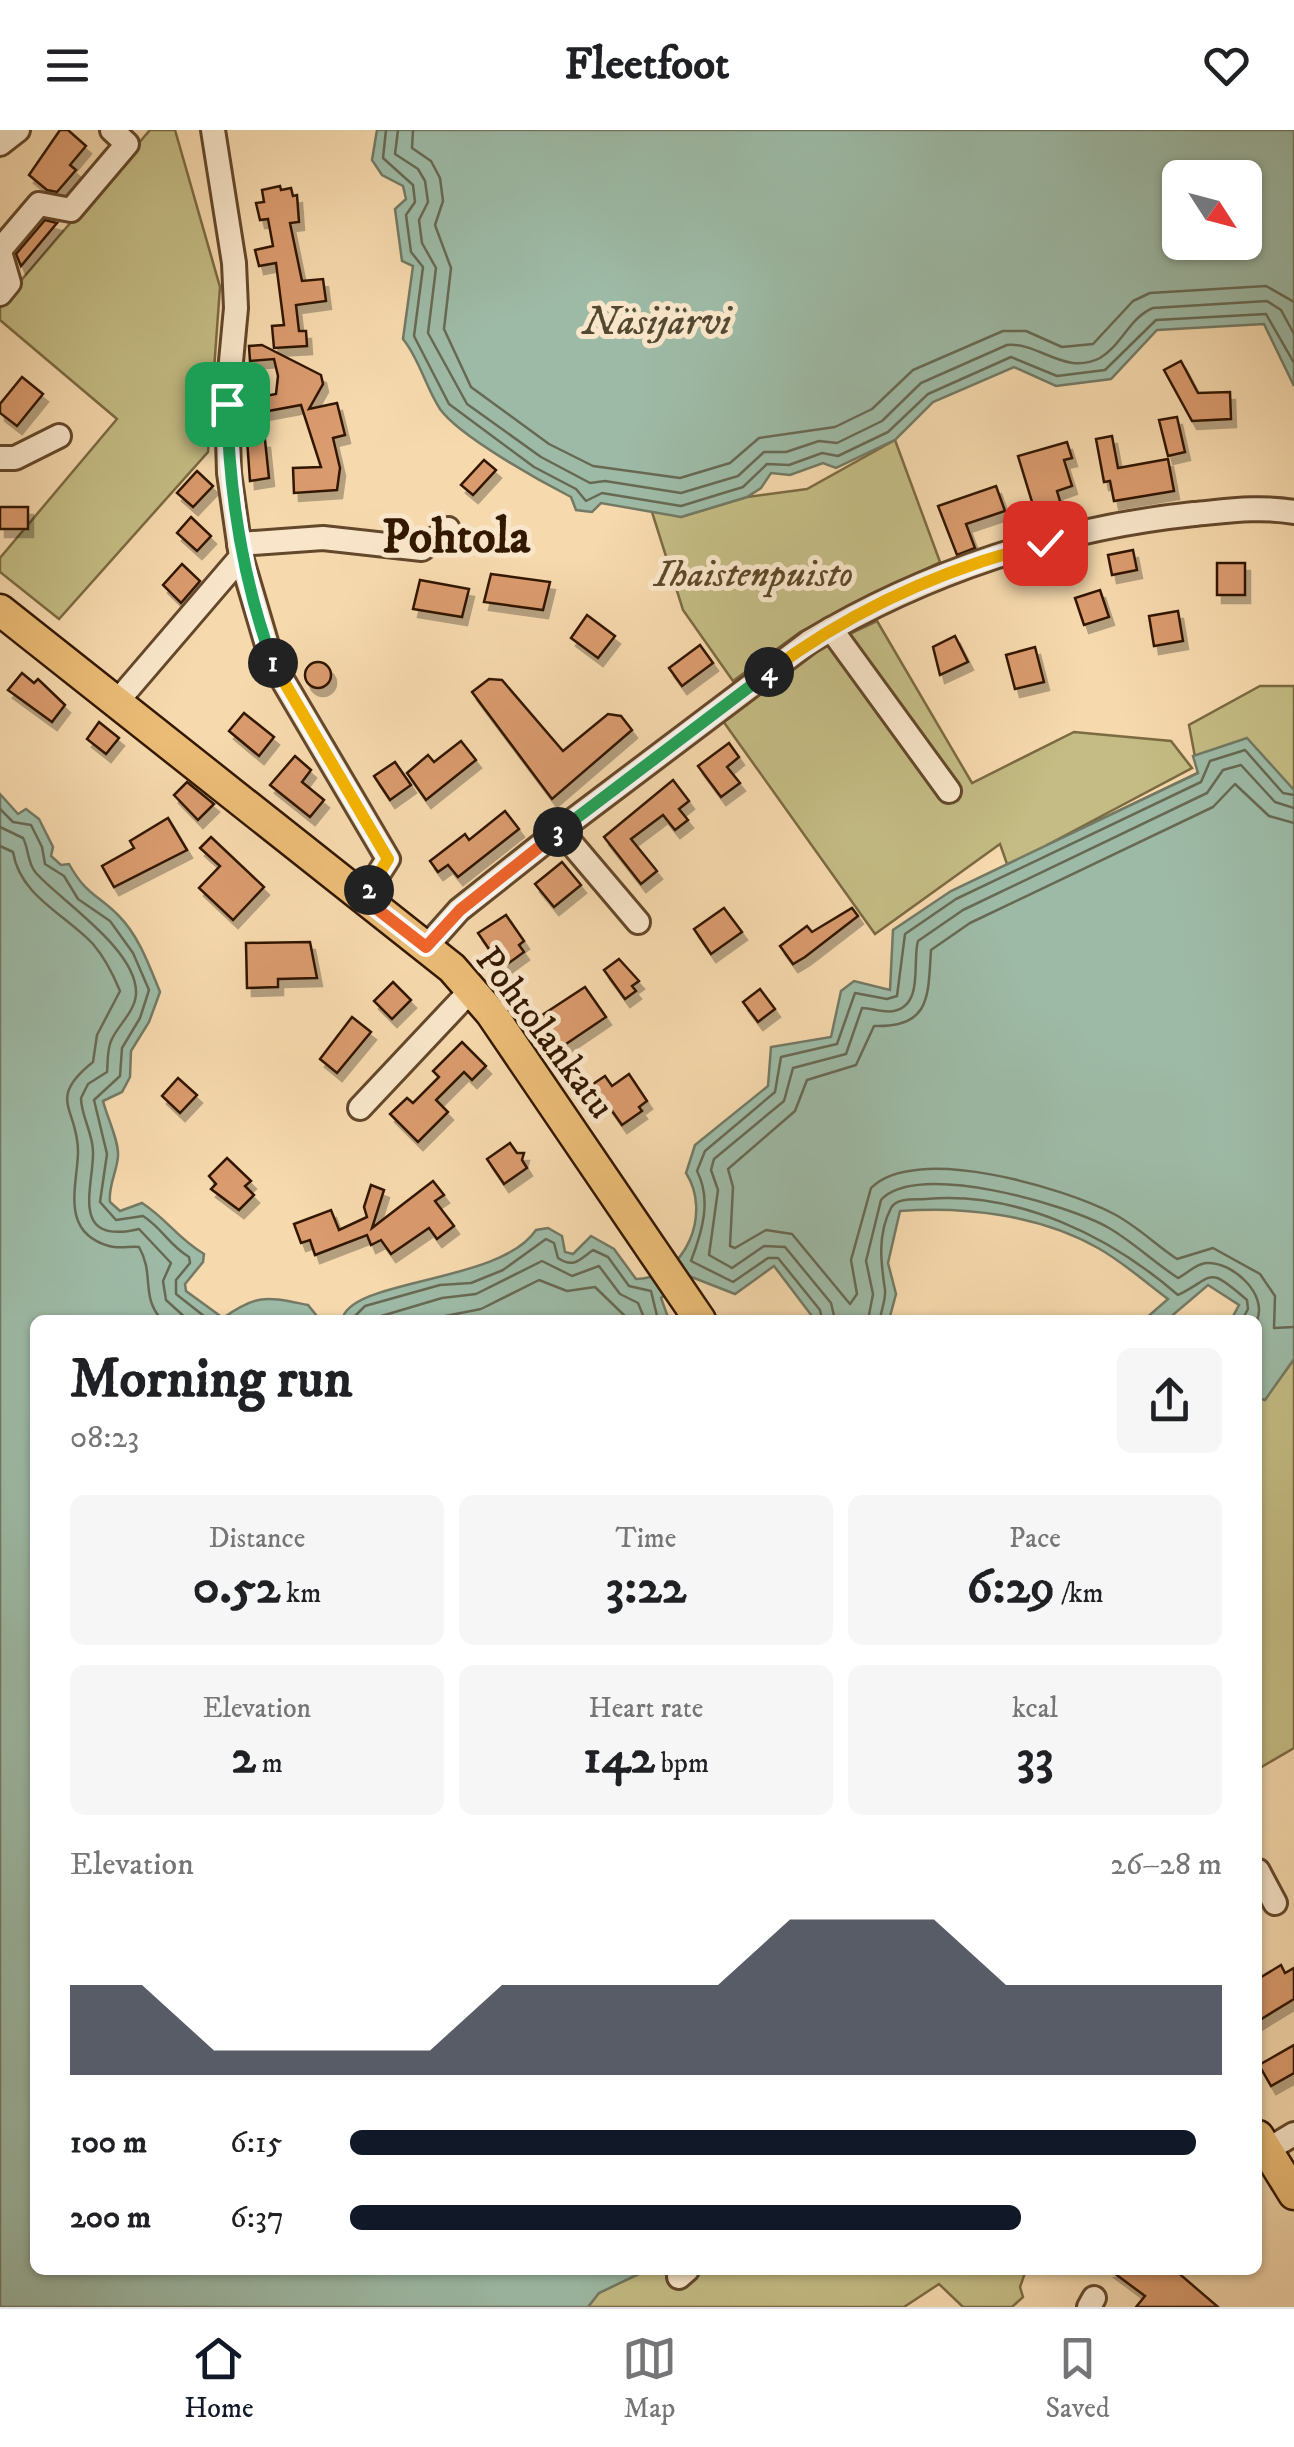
<!DOCTYPE html>
<meta charset="utf-8">
<style>
:root{--surface:#fff;--page:#f6f6f6;--text:#202124;--muted:#757577;--line:#e0e0e0;--accent:#111827}
body{margin:0;font-family:"IM FELL DW Pica",serif;background:var(--page);color:var(--text);height:100vh;display:flex;flex-direction:column;font-size:38px;white-space:nowrap}
*{box-sizing:border-box;margin:0}
p{font-size:32px;color:var(--muted)}
.icon{flex:none;width:55px;height:55px;fill:none;stroke:currentColor;stroke-width:2;stroke-linecap:round;stroke-linejoin:round}
.map{position:relative;flex:1;overflow:hidden}
.side{position:absolute;left:30px;top:1185px;width:1232px;height:960px;display:flex;flex-direction:column;background:var(--surface);border-radius:15px;box-shadow:0 2px 8px #0004}
.side>*{flex:none}
.needle{width:65px;rotate:126deg}
.tools{position:absolute;left:1162px;top:30px;display:grid;gap:20px}
.tools a{display:grid;place-items:center;width:100px;height:100px;border-radius:15px;background:var(--surface);box-shadow:0 2px 8px #0004;font-size:50px}
.pin{position:absolute;display:grid;place-items:center;width:85px;height:85px;color:#fff;margin:-42px;border-radius:20px;box-shadow:0 5px 15px #0006}
.km{position:absolute;width:50px;height:50px;margin:-25px;border-radius:50%;background:#222;color:#fff;font-size:28px;line-height:50px;text-align:center}
.round{display:grid;place-items:center;flex:none;width:105px;height:105px;border-radius:15px;background:var(--page)}
.headline{display:flex;align-items:center;justify-content:space-between;height:170px;padding:0 40px}
h1{font-size:55px;font-weight:800;line-height:75px}
.figures{display:grid;grid-template-columns:repeat(3,1fr);gap:15px;height:170px;padding:10px 40px}
.figures div{display:grid;align-content:center;border-radius:15px;background:var(--page);text-align:center}
.figures b{font-size:50px;font-weight:800}
.figures small{font-size:28px;font-weight:400}
.figures p{font-size:28px}
.chart{height:280px;padding:20px 40px}
.chart p{display:flex;justify-content:space-between}
.chart svg{width:100%;height:180px;margin-top:10px;fill:var(--accent);opacity:.7}
ul{padding:0 40px;list-style:none;font-size:32px}
li{display:grid;grid-template-columns:160px 120px 1fr;align-items:center;height:75px}
li i{height:25px;border-radius:12px;background:var(--accent)}
header{display:flex;justify-content:space-between;align-items:center;height:130px;padding:0 40px;background:var(--surface);font-size:45px;font-weight:800}
.tabs{display:flex;justify-content:space-around;align-items:center;height:140px;border-top:2px solid var(--line);background:var(--surface);font-size:28px;color:var(--muted)}
.tabs a{display:grid;justify-items:center;gap:5px}
.tabs .active{color:var(--accent)}
.map>svg:first-child{display:block}
</style>
<header><svg class="icon" aria-label="menu" viewBox="0 0 24 24"><path d="M4 6h16M4 12h16M4 18h16"/></svg>Fleetfoot<svg class="icon" aria-label="heart" viewBox="0 0 24 24"><path d="M12 20l-8-8c-3-5 5-10 8-4 3-6 11-1 8 4z"/></svg></header>
<div class="map">
<svg width="1294" height="2177" viewBox="0 0 1294 2177">
<defs>
<filter id="shadow"><feDropShadow dx="5" dy="8" stdDeviation="0" flood-color="#0004"/></filter>
</defs>
<rect width="100%" height="100%" fill="#f6d9ad"/>
<filter id="stains"><feTurbulence type="fractalNoise" baseFrequency=".002" numOctaves="4"/><feColorMatrix values="0 0 0 0 .2 0 0 0 0 .09 0 0 0 0 .02 0 0 0 .5 -.17"/></filter>
<radialGradient id="worn" r=".72"><stop offset=".6" stop-color="#630" stop-opacity="0"/><stop offset="1" stop-color="#630" stop-opacity=".3"/></radialGradient>
<g fill="#c4bc84" stroke="#7c6a42" stroke-width="2.5">
<polygon points="150,0 175,0 220,157 208,322 59,489 0,442 0,428 117,289 0,190 0,175"/>
<polygon points="895,310 940,432 800,502 733,551 683,480 651,379 681,387 747,367 807,359"/>
<polygon points="877,491 972,653 1074,602 1171,611 1192,638 1047,715 1198,643 1189,595 1260,556 1294,556 1294,826 1007,734 1000,714 875,804 723,591 826,515"/>
<polygon points="1294,1229 1294,1618 1258,1639 1258,1268 1265,1269"/>
<polygon points="647,2140 1026,2140 1020,2157 1023,2167 1012,2177 963,2177 939,2154 904,2177 588,2177 598,2163"/>
</g>
<g fill="#9dbaa6" stroke="#737964" stroke-width="2.5" fill-rule="evenodd">
<path d="M377,0H1294V256L1264,194L1157,200L1111,249L1056,256L1014,237L933,272L895,310L836,338L823,333L790,345L771,343L761,358L747,367L681,387L601,373L592,382L576,380L571,367C540,351 459,306 440,279C425,256 420,230 403,209L413,136L402,131L395,79L406,69L403,56L382,45L372,30ZM1180,48H1245V112H1180Z"/>
<path d="M1247,608L1294,660V1229L1265,1270L1258,1268V1190H1231L1239,1175L1208,1155L1167,1190H1144L1168,1169C1145,1152 1123,1132 1098,1118C1040,1085 965,1076 900,1081L888,1133L896,1164L889,1190H815L774,1136L735,1164L689,1146L661,1168L669,1190H342C350,1148 500,1154 536,1100L548,1098L562,1106L565,1122L573,1124L591,1106L614,1119L636,1149C686,1148 712,1083 686,1043L695,1015L768,956L771,917L831,907L841,861L854,851L890,860L893,800L951,761L1198,643L1193,626Z"/>
<path d="M0,664L18,684L26,679L39,689L53,717L51,726L61,735L69,734C87,766 96,763 118,785C139,806 149,835 160,862L149,892L131,921L130,947L122,962L103,971C107,987 119,1011 118,1026C117,1042 108,1056 110,1072L120,1081L142,1073C167,1089 178,1109 204,1124L203,1132L185,1154L186,1161L223,1188C259,1163 267,1167 308,1175L320,1190H35V2140H647L599,2163L588,2177H0Z"/>
</g>
<g fill="none" stroke-linecap="round" stroke-linejoin="round">
<g stroke="#686953" stroke-width="2.5">
<polyline points="386,0 383,28 413,55 415,72 406,85 411,122 423,137 414,206 449,274 534,337 576,359 586,371 602,363 681,376 743,357 767,334 789,335 822,323 838,326 888,302 928,264 1011,227 1057,246 1105,240 1156,190 1266,184 1294,233"/>
<path d="M398,0L395,24L418,39L425,51L428,72L419,90L422,113L436,138L428,203L467,274L541,327L590,353L605,351L681,363L738,346L764,322H786L819,311L837,313L882,291L921,253L1007,215C1039,212 1065,246 1100,228C1121,216 1130,187 1153,178L1267,171L1281,180L1294,204"/>
<polyline points="413,0 412,18 431,31 440,48 443,71 435,95 451,138 444,199 471,257 549,314 593,336 680,348 730,333 759,308 835,297 872,279 913,240 1003,201 1026,201 1062,217 1093,214 1133,171 1150,163 1266,156 1294,172"/>
<path d="M0,679L13,692L31,695L42,717L45,734L64,746L78,769L110,791L133,823L149,860L140,888L122,918L120,946L94,970L107,1024L100,1072L116,1090L143,1086C162,1098 169,1115 189,1127L190,1133L176,1150V1164L209,1190"/>
<path d="M1294,693L1269,686L1235,654L1213,677L970,793L931,820C928,866 931,898 874,896L856,935L807,950L795,981L728,1039L733,1057L730,1116L735,1118L766,1100L792,1104L850,1174L857,1164L851,1130L871,1058C915,1013 1065,1058 1114,1084C1137,1096 1156,1115 1177,1129L1213,1118L1260,1144L1275,1166L1274,1198L1294,1197"/>
<path d="M0,697L23,708C29,719 27,733 36,743C61,771 138,820 136,864C135,882 117,896 111,911C107,920 108,932 107,942L88,954L81,968C81,986 93,1003 93,1022C94,1055 68,1116 139,1099L171,1133L163,1151L166,1170L188,1190"/>
<path d="M0,716L13,722C20,766 65,784 93,814C105,828 113,844 120,861L97,905L93,932C45,970 79,979 78,1023C77,1057 60,1102 109,1116C119,1119 130,1116 139,1117C155,1145 140,1166 162,1190"/>
<path d="M351,1190L365,1176L440,1155L471,1153L503,1140L546,1109L554,1113L558,1128C574,1139 580,1129 593,1120L608,1127L629,1156L651,1161L658,1190"/>
<polyline points="368,1190 442,1168 476,1164 542,1131 572,1146 599,1136 620,1164 638,1173 645,1190"/>
<polyline points="425,1190 481,1179 539,1150 567,1161 595,1157 629,1190"/>
<path d="M822,1190L820,1180L778,1128H768L733,1152L691,1131C702,1102 712,1070 697,1041L705,1021L775,962L781,927L837,914L855,863L887,869L897,866L905,804L956,769L1201,652L1210,631L1245,620L1283,663L1294,665"/>
<path d="M835,1190L831,1173L785,1117L764,1116L732,1138L709,1125L718,1060L711,1040L714,1029L784,971L793,938L846,924L862,878C872,878 883,883 894,881C924,875 912,831 918,811L963,780L1207,663L1223,640L1241,635L1275,672L1294,678"/>
<path d="M868,1190L873,1164L866,1131L881,1070C916,1030 1069,1075 1109,1098C1133,1112 1155,1133 1178,1148C1187,1144 1195,1134 1206,1133C1232,1131 1268,1164 1257,1190"/>
<path d="M880,1190C881,1180 886,1170 885,1160C881,1133 877,1105 891,1078C897,1067 915,1070 926,1069C1018,1061 1110,1106 1178,1165C1215,1147 1206,1134 1247,1170L1248,1179L1242,1190"/>
</g>
</g>
<g fill="#da9b6e" stroke="#331800" stroke-width="2.5" filter="url(#shadow)">
<polygon points="60,0 68,0 86,16 70,35 76,40 57,62 47,60 29,45"/>
<polygon points="280,56 281,60 291,58 293,66 297,65 299,92 290,93 302,151 323,149 326,171 296,175 299,201 306,201 307,216 274,218 272,196 284,195 276,133 259,136 255,120 273,116 268,89 260,90 256,73 264,72 262,60"/>
<polygon points="45,90 57,93 21,136 16,124"/>
<polygon points="262,215 321,245 323,254 309,279 337,273 345,305 333,308 340,338 337,360 294,363 293,338 321,337 301,275 252,284 249,269 276,264 278,246 274,229 250,231 249,216"/>
<polygon points="1181,231 1198,263 1230,262 1231,289 1192,291 1164,240"/>
<polygon points="22,247 43,264 17,296 0,283 0,274"/>
<polygon points="1177,287 1185,322 1168,326 1159,290"/>
<polygon points="1112,306 1118,338 1168,329 1174,361 1114,371 1110,351 1104,352 1096,309"/>
<polygon points="247,309 265,310 269,348 250,351"/>
<polygon points="1067,312 1072,328 1064,330 1072,356 1057,361 1066,391 1040,398 1018,326"/>
<polygon points="484,330 496,340 473,365 461,355"/>
<polygon points="197,341 213,356 193,377 177,363"/>
<polygon points="996,356 1005,381 966,394 975,418 957,425 938,376"/>
<rect x="0" y="377" width="28" height="22"/>
<polygon points="191,387 211,406 197,421 177,403"/>
<polygon points="1133,420 1137,440 1112,445 1108,425"/>
<rect x="1217" y="433" width="28" height="32"/>
<polygon points="182,434 200,451 181,473 163,455"/>
<polygon points="491,444 550,452 543,480 484,472"/>
<polygon points="420,450 469,459 462,487 413,479"/>
<polygon points="1100,460 1109,487 1084,495 1075,468"/>
<polygon points="1178,481 1183,511 1154,516 1149,486"/>
<polygon points="587,485 615,506 598,528 571,508"/>
<polygon points="955,506 968,532 940,545 933,517"/>
<polygon points="700,515 713,533 682,556 669,538"/>
<polygon points="1035,517 1044,552 1015,559 1006,525"/>
<circle cx="318" cy="545" r="13"/>
<polygon points="22,543 34,553 38,549 65,575 52,592 8,560"/>
<polygon points="489,549 502,550 563,621 608,584 621,586 632,600 552,669 472,562"/>
<polygon points="244,583 274,607 259,626 229,601"/>
<polygon points="99,592 119,608 106,624 87,609"/>
<polygon points="461,611 476,630 426,670 407,643 428,625 434,632"/>
<polygon points="729,613 739,627 727,637 740,653 721,667 698,636"/>
<polygon points="295,626 311,640 302,652 324,670 310,687 270,655"/>
<polygon points="395,632 411,655 390,670 374,646"/>
<polygon points="673,650 689,671 679,679 688,690 675,700 663,685 631,709 657,741 641,754 604,707"/>
<polygon points="187,652 214,674 198,690 174,665"/>
<polygon points="505,681 519,699 458,747 448,735 438,742 430,731 465,704 469,710"/>
<polygon points="168,688 187,720 114,757 102,736 134,718 130,711"/>
<polygon points="211,707 264,757 233,790 199,758 220,736 200,718"/>
<polygon points="562,732 581,755 554,777 535,754"/>
<polygon points="724,778 742,802 711,824 694,799"/>
<polygon points="852,778 858,786 805,827 793,834 780,816 807,796 812,802"/>
<polygon points="506,785 524,811 519,815 524,822 502,838 478,803"/>
<polygon points="310,812 317,848 278,849 278,857 247,858 246,813"/>
<polygon points="619,829 639,851 632,856 636,861 625,869 604,840"/>
<polygon points="393,852 411,870 392,889 374,871"/>
<polygon points="585,857 606,887 560,918 539,887"/>
<polygon points="760,859 775,879 758,892 743,872"/>
<polygon points="352,887 371,902 337,943 320,929"/>
<polygon points="462,912 486,936 472,950 464,942 436,970 448,982 418,1012 390,984 407,968 413,973 439,947 433,941"/>
<polygon points="629,944 647,971 639,977 642,981 622,995 593,954 605,946 612,956"/>
<polygon points="178,948 197,965 180,983 162,966"/>
<polygon points="510,1013 517,1023 524,1023 522,1030 527,1038 504,1054 487,1029"/>
<polygon points="227,1028 251,1051 245,1056 254,1065 239,1080 211,1059 216,1054 209,1046"/>
<polygon points="433,1051 444,1065 435,1071 454,1096 437,1109 429,1098 391,1124 381,1110 371,1115 367,1105 315,1125 310,1110 301,1113 294,1094 331,1080 339,1100 367,1087 364,1077 371,1055 384,1060 372,1098"/>
<polygon points="1281,1835 1285,1843 1294,1838 1294,1869 1258,1891 1258,1849"/>
<polygon points="1294,1915 1294,1943 1271,1956 1259,1935"/>
<polygon points="1110,2140 1175,2140 1218,2177 1136,2177 1145,2166"/>
</g>
<g fill="none" stroke-linecap="round" stroke-linejoin="round">
<g stroke="#64482b" stroke-width="28">
<g id="minor">
<polyline points="0,14 18,0"/>
<polyline points="0,120 39,74 71,80 127,14 112,0"/>
<polyline points="0,122 9,153 0,164"/>
<polyline points="0,328 15,328 59,306"/>
<polyline points="239,414 323,408 422,419 448,399"/>
<polyline points="241,427 272,532 388,729 363,768"/>
<polyline points="831,499 949,661"/>
<polyline points="115,574 241,427 229,343 227,274 236,178 234,133 213,0"/>
<polyline points="560,700 638,792"/>
<path d="M426,817L459,780L560,700L809,512C925,442 1059,398 1194,384C1227,381 1261,376 1294,382"/>
<polyline points="360,978 472,859"/>
<polyline points="1258,1741 1275,1773"/>
<polyline points="1267,2020 1294,2004"/>
<polyline points="679,2147 687,2140"/>
<polyline points="1089,2177 1094,2168"/>
</g>
</g>
<g stroke="#331800" stroke-width="35">
<g id="major">
<polyline points="0,480 452,838 491,883 700,1190"/>
<polyline points="1258,2006 1294,2064"/>
</g>
</g>
<use href="#minor" stroke="#f9e6ca" stroke-width="22"/>
<use href="#major" stroke="#ebbc76" stroke-width="30"/>
</g>
<g fill="none" stroke-linecap="round" stroke-linejoin="round">
<g stroke="#fff" stroke-width="20">
<path id="split-1" d="M227,274C229,364 242,449 273,533"/>
</g>
<g stroke="#fff" stroke-width="20">
<polyline id="split-2" points="273,533 388,729 369,760"/>
</g>
<g stroke="#fff" stroke-width="20">
<polyline id="split-3" points="369,760 363,768 426,817 460,780 558,702"/>
</g>
<g stroke="#fff" stroke-width="20">
<polyline id="split-4" points="558,702 769,542"/>
</g>
<g stroke="#fff" stroke-width="20">
<path id="split-5" d="M769,542C851,480 945,438 1045,413"/>
</g>
<use href="#split-1" stroke="#22a559" stroke-width="12"/>
<use href="#split-2" stroke="#f5b400" stroke-width="12"/>
<use href="#split-3" stroke="#f0652b" stroke-width="12"/>
<use href="#split-4" stroke="#22a559" stroke-width="12"/>
<use href="#split-5" stroke="#f5b400" stroke-width="12"/>
</g>
<g text-anchor="middle" stroke-width="10" stroke-linejoin="round" paint-order="stroke">
<g font-size="38" font-style="italic" fill="#5e4928" stroke="#f9e6ca">
<text x="754" y="456">Ihaistenpuisto</text>
</g>
<g font-size="38" fill="#331800" stroke="#f9e6ca">
<text transform="translate(546 902) rotate(53)" y="13">Pohtolankatu</text>
</g>
<g font-size="40" font-style="italic" fill="#534932" stroke="#f9e6ca">
<text x="657" y="204">Näsijärvi</text>
</g>
<g font-size="48" font-weight="bold" fill="#331800" stroke="#f9e6ca">
<text x="456" y="422">Pohtola</text>
</g>
</g>
<rect width="100%" height="100%" filter="url(#stains)"/>
<rect width="100%" height="100%" fill="url(#worn)"/>
</svg>
<div class="tools">
<a><svg class="needle" viewBox="-14 -14 28 28"><path d="M0-13l5 13h-10z" fill="#e53935"/><path d="M0 13l5-13h-10z" fill="#757577"/></svg></a>
</div>
<div class="pin" style="left:227px;top:274px;background:#1e9e55"><svg class="icon" aria-label="arrive" viewBox="0 0 24 24"><path d="M6 21V4h12l-3 4 3 4H6"/></svg></div>
<div class="pin" style="left:1045px;top:413px;background:#d93025"><svg class="icon" aria-label="check" viewBox="0 0 24 24"><path d="M5 12l5 5 9-10"/></svg></div>
<b class="km" style="left:273px;top:533px">1</b>
<b class="km" style="left:369px;top:760px">2</b>
<b class="km" style="left:558px;top:702px">3</b>
<b class="km" style="left:769px;top:542px">4</b>
<section class="side">
<div class="headline"><div><h1>Morning run</h1><p>08:23</p></div><a class="round"><svg class="icon" aria-label="share" viewBox="0 0 24 24"><path d="M12 15V3M7 8l5-5 5 5M5 13v7h14v-7"/></svg></a></div>
<div class="figures">
<div><p>Distance</p><b>0.52<small> km</small></b></div>
<div><p>Time</p><b>3:22</b></div>
<div><p>Pace</p><b>6:29<small> /km</small></b></div>
</div>
<div class="figures">
<div><p>Elevation</p><b>2<small> m</small></b></div>
<div><p>Heart rate</p><b>142<small> bpm</small></b></div>
<div><p>kcal</p><b>33</b></div>
</div>
<div class="chart"><p><span>Elevation</span>26–28 m</p>
<svg viewBox="0 0 160 44" preserveAspectRatio="none"><path d="M0 44V22L10 22L20 38L30 38L40 38L50 38L60 22L70 22L80 22L90 22L100 6L110 6L120 6L130 22L140 22L150 22L160 22V44z"/></svg>
</div>
<ul>
<li><b>100 m</b>6:15<i style="width:97%"></i></li>
<li><b>200 m</b>6:37<i style="width:77%"></i></li>
</ul>
</section>
</div>
<nav class="tabs">
<a class="active"><svg class="icon" aria-label="home" viewBox="0 0 24 24"><path d="M3 11l9-7 9 7M6 9v11h12V9"/></svg>Home</a>
<a><svg class="icon" aria-label="map" viewBox="0 0 24 24"><path d="M3 6l6-2 6 2 6-2v14l-6 2-6-2-6 2zM9 4v14M15 6v14"/></svg>Map</a>
<a><svg class="icon" aria-label="saved" viewBox="0 0 24 24"><path d="M7 4h10v16l-5-4-5 4z"/></svg>Saved</a>
</nav>
